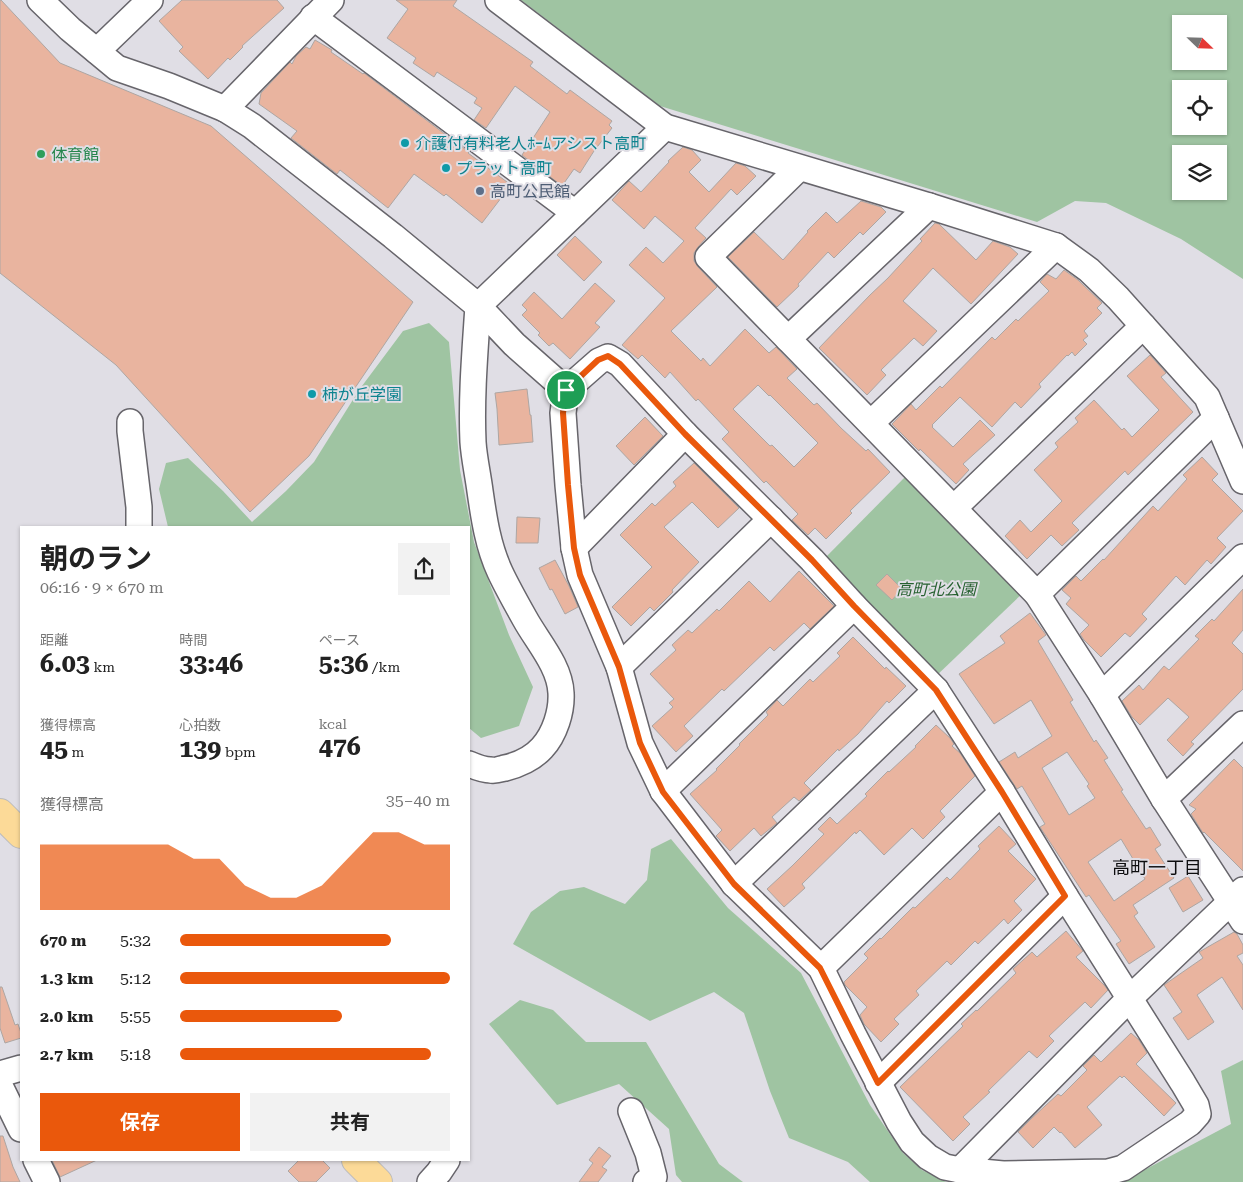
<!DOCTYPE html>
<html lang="ja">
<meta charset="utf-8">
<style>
:root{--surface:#fff;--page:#f2f2f2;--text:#222;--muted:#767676;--accent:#ea580c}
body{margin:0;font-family:"Roboto Serif","Noto Sans JP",serif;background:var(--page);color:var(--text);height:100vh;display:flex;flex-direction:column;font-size:19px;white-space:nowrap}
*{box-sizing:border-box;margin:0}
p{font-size:16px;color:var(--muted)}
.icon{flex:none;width:28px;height:28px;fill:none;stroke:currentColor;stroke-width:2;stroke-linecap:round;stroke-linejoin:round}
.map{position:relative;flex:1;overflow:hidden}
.drawer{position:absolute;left:20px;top:526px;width:450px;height:635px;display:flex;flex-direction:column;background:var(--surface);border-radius:0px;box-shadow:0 1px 4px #0004}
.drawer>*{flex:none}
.needle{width:32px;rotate:113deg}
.fabs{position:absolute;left:1172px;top:15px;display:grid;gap:10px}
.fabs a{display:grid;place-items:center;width:55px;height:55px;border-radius:0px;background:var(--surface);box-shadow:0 1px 4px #0004;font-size:25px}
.pin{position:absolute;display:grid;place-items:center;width:42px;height:42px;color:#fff;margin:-21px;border:2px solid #fff;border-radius:50%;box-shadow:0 1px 5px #0007}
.round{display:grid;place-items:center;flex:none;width:52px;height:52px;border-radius:0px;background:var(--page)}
.summary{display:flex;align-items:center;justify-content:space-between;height:85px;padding:0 20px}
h1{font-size:28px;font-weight:700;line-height:38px}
.stats{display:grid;grid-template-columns:repeat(3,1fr);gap:8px;height:85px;padding:5px 20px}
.stats div{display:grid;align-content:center}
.stats b{font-size:25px;font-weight:700}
.stats small{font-size:14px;font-weight:400}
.stats p{font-size:14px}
.chart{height:140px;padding:10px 20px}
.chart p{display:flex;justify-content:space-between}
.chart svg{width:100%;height:90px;margin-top:5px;fill:var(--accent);opacity:.7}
.action{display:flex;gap:10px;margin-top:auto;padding:10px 20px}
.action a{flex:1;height:58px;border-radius:0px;background:var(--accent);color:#fff;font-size:20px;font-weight:700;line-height:58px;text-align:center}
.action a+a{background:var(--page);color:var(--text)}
ul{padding:0 20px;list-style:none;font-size:16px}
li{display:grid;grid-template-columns:80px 60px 1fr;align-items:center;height:38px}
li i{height:12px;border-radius:6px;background:var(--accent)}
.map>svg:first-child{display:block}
</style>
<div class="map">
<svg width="1243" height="1182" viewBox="0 0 1243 1182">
<rect width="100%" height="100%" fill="#e0dee5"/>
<g fill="#9fc4a2" fill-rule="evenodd">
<path d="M521,0H1243V279L1181,239L1106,203L1075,201L1037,222L660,106ZM1181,24H1219V61H1181ZM1181,89H1219V126H1181ZM1181,154H1219V191H1181Z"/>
<polygon points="429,323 449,342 460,470 474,542 509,635 533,687 519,726 481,738 469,728 469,528 168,527 159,489 166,463 188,458 223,491 252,522 286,491 314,462 359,390 403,331"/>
<polygon points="909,473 1025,591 934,678 823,560"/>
<polygon points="671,839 728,908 801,973 870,1105 903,1153 922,1170 946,1182 870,1182 848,1162 789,1138 770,1091 744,1013 714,992 650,1021 513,944 531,912 560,891 584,887 625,904 647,880 651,849"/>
<polygon points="520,1000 553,1010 586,1042 646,1042 719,1164 743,1182 682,1182 676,1175 669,1129 619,1084 557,1105 489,1024"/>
<polygon points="1243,1060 1243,1182 1086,1182 1131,1177 1231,1124 1221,1071"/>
</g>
<g fill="#e9b49f" stroke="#ada6a3" fill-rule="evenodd">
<polygon points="0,0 1,0 60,63 211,126 413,302 309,456 250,512 116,365 0,273"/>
<polygon points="182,0 277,0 284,8 242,46 243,47 230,60 228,58 208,79 179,51 183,47 159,21"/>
<polygon points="396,0 457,0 453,6 533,62 530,66 567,94 570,90 612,121 609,125 612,128 594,151 580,173 574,169 562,186 522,155 550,112 515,86 486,128 474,120 482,108 474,103 477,98 437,72 434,77 413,63 416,58 387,38 408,9"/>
<polygon points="315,40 332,50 331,52 363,74 364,73 458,144 469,152 468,153 511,185 482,223 446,194 444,196 414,174 388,208 340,170 337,174 291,138 297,131 259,104 261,93 290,62 292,64 296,56 306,47 310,49"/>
<path d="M683,147L692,150L701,160L689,172L709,192L736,163L745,166L756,176L737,195L731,189L695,228L706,238L698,247L694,253V261L698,267L717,287L671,331L701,361L703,358L710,366L745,329L769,353L776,347L797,369L787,378L814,405L817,403L841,428L866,451L868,449L890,472L850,511L852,513L826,539L815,528L808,535L792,520L798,514L766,481L764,483L722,439L729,432L698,399L696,401L670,372L665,378L642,355L638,359L622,345L665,298L629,265L646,247L663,263L684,241L655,216L644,229L612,200L629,181L641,192L669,162L668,161ZM758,385L769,396L770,395L818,443L794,467L772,445L770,446L733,409Z"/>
<polygon points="861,201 881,207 886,212 863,235 860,232 834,258 828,252 798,284 799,286 777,307 728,257 754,232 783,260 808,232 807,231 826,212 837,223"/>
<polygon points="935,223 939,224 976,260 993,241 1010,247 1018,254 971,304 933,268 903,301 937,331 923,346 914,338 881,370 886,375 867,395 819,348 870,295 888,278 922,241 920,239"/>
<polygon points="575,236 602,262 584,281 557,255"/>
<polygon points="1064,270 1078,280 1102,303 1097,308 1102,313 1084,331 1088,336 1083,340 1087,344 1075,356 1072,352 1068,356 1067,355 1039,384 1041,387 1021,408 1015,402 992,427 960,397 932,425 933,426 932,427 953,447 980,420 995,435 963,464 969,470 956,484 920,449 919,451 892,424 911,404 916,410 940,386 942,388 992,337 995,340 1016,319 1018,321 1049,291 1040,282 1047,274 1056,279"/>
<polygon points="595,283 615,301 595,323 600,327 570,359 553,343 549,346 538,335 540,333 522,315 527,310 522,305 534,292 562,319"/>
<polygon points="1150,355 1166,373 1161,377 1193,412 1128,475 1125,471 1072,523 1079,530 1062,546 1051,535 1027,559 1005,536 1020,520 1031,532 1062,501 1034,470 1058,447 1055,443 1078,422 1075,418 1094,400 1122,430 1124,428 1132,437 1159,410 1127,376"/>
<polygon points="527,389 530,415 531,415 533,442 499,445 497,409 495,393"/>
<polygon points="645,417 663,436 634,465 616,446"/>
<polygon points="1202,457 1218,474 1212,480 1243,511 1217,538 1226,547 1211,564 1207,560 1185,585 1176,576 1142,614 1147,619 1130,637 1125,633 1101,657 1084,640 1080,634 1089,625 1066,604 1071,598 1062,590 1076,576 1081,581 1103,559 1104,560 1153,506 1158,511 1187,479 1183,475"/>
<polygon points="694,463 739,508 718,528 692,502 664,527 699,562 672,590 673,592 654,611 650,607 631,626 612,607 652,567 620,535 652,503 655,506 676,486 673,482"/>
<polygon points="517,517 540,518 538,543 516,543"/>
<polygon points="555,560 569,586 578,607 565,614 552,589 550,590 539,568"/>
<polygon points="799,571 834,606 810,629 804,623 774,651 770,647 724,691 722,689 684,726 693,736 676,752 652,726 673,707 669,703 674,699 650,674 676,650 672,645 688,630 692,633 717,609 719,611 749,581 770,602"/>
<polygon points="887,574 902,589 892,600 876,585"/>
<polygon points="1243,589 1243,630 1232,643 1243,654 1243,689 1191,742 1194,744 1183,756 1167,740 1189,717 1168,698 1140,725 1132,717 1122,701 1139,685 1143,690 1164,666 1169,670 1199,639 1195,636 1212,619 1214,621"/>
<path d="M1030,613L1046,635L1038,641L1073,700L1070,702L1094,742L1096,740L1108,758L1104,760L1123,790L1121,791L1146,829L1150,827L1161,845L1155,849L1174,878L1133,905L1138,913L1134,916L1155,947L1129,964L1116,944L1121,941L1089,895L1086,897L1040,827L1045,824L1022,786L1017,789L999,762L1015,752L1018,758L1052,736L1031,700L994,724L959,674L1005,643L1000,636ZM1067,752L1089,784L1087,786L1095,798L1069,815L1042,768ZM1121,839L1145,879L1114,901L1088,862Z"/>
<polygon points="853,637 885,669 886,667 906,686 889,703 887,701 858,734 839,751 838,749 804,783 811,790 799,801 794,797 772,817 777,823 761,836 754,828 730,851 716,836 722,830 690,794 717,770 716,769 740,745 739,744 768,715 766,712 777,700 783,706 810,679 813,682 840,656 837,653"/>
<polygon points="936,725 950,738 954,744 952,746 960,753 975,776 940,811 945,817 923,839 912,828 884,855 860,830 856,834 855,832 802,884 805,888 784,907 767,889 792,866 824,834 818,829 830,817 837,824 867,796 865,794 888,771 889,772 916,747 915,746"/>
<polygon points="1234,759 1243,768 1243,871 1204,832 1203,833 1191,814 1196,809 1189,805"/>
<polygon points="999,826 1016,844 1008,851 1036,879 1014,901 1022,910 1008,924 1004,919 978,944 975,941 951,965 947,961 916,991 919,995 894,1019 899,1024 881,1042 864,1024 860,1015 867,1007 845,985 844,982 868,958 864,954 880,938 881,939 913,907 915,908 947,877 950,880 980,849 978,846"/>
<polygon points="1188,876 1203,900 1183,912 1169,888"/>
<polygon points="1066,931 1083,951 1076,957 1104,985 1108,990 1091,1008 1085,1002 1049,1036 1054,1041 1037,1058 1029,1051 988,1091 990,1092 963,1117 970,1124 953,1141 900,1087 963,1026 961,1024 976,1010 977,1011 1016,973 1013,969 1032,952 1037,957"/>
<polygon points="1234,932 1237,934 1243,945 1243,953 1237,956 1243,965 1243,1010 1222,977 1197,995 1214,1022 1188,1040 1173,1018 1182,1012 1164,985 1203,958 1199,952"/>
<polygon points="0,987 2,987 15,1025 18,1024 21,1033 21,1038 5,1043 0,1028"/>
<polygon points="1131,1033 1139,1040 1147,1053 1136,1064 1176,1103 1164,1116 1124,1076 1122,1078 1120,1076 1087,1107 1102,1125 1075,1148 1061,1132 1060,1133 1054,1127 1033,1148 1018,1132 1032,1118 1058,1094 1061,1096 1087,1070 1083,1066 1094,1055 1101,1062"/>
<polygon points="0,1136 3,1136 13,1167 20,1182 0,1182"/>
<polygon points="599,1147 611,1156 602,1167 607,1170 598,1182 579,1182 593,1163 589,1160"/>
<polygon points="52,1160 97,1160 60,1177"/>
<polygon points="299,1160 322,1160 330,1168 316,1182 299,1182 288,1171"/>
</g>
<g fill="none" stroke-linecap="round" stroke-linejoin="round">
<g stroke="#67656b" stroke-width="28">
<g id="minor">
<path d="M40,0L70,29L117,68L169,86L225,109L252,126L393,236L478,306C475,351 471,397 473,442C474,458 478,475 480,491C484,519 488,546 500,572C507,587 516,603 525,619C537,641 560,666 561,693C562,711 555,734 542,748C533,758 518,765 505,768C501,769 495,771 491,770C483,770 476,767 469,764"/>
<polyline points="498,0 665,127 929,206 1056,246 1089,270 1118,298 1207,397 1243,481"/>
<polyline points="313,17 575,213"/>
<polyline points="97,51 150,0"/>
<polyline points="225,109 331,0"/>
<polyline points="799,168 708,257 1037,594 1102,695 1164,799 1243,921"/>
<polyline points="788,339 929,206"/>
<polygon points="608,357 620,364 685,434 812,560 854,606 936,690 1002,792 1065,896 1183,1083 1196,1105 1198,1114 1190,1123 1123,1168 1108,1172 1003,1174 960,1170 945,1167 928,1157 912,1142 899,1122 853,1034 821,968 734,884 663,791 640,743 619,667 580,575 574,548 568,485 563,413 566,390 599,361"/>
<polyline points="566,390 514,344 478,306 665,127"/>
<polyline points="130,422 130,431 139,507 139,528"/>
<polyline points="871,423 1056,246"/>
<polyline points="954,508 1143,326"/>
<polyline points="574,548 685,434"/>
<polyline points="1037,594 1216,418"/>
<polyline points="619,667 771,519"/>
<polyline points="1102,695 1243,557"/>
<polyline points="663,791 854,606"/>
<polyline points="1164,799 1243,724"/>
<polyline points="734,884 936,690"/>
<polyline points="821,968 1002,792"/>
<polyline points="0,1074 21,1068"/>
<polyline points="878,1083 1065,896"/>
<polyline points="0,1086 21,1129"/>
<polyline points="631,1111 648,1153 654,1177 646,1182"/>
<polyline points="36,1160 47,1182"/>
<polyline points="960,1170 1130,998 1243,890"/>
<polyline points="430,1182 439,1172 447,1160"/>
</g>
</g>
<g stroke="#bbbbbc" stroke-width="30">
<g id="major">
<polyline points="0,813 21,834"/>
<polyline points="356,1160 378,1182"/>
</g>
</g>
<use href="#minor" stroke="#fff" stroke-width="25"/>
<use href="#major" stroke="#fcda98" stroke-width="28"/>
</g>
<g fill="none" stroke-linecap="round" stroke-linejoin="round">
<g stroke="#fff" stroke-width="10">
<polygon id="route" points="608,356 620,364 685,434 812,560 854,606 936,690 1002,792 1065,896 878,1083 820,968 734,884 663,792 640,743 619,667 580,575 574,548 568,485 563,413 566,390 598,360"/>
</g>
<use href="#route" stroke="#ea580c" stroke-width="6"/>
</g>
<g fill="#0f9aa8" stroke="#e0dee5" stroke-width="2">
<circle cx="405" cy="143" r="5"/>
<circle cx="446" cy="168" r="5"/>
<circle cx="312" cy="394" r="5"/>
</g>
<circle fill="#2e9e5b" stroke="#e0dee5" stroke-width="2" cx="41" cy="154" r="5"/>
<circle fill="#5c6f8a" stroke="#e0dee5" stroke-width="2" cx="480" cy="191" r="5"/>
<g text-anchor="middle" stroke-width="4" stroke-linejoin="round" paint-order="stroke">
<g font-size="16" fill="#0d838f" stroke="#e0dee5" text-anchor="start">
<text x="415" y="149">介護付有料老人ﾎｰﾑアシスト高町</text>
<text x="456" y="174">プラット高町</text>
<text x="322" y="400">柿が丘学園</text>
</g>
<g font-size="16" fill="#27864d" stroke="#e0dee5" text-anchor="start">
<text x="51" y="160">体育館</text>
</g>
<g font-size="16" fill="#4e5e75" stroke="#e0dee5" text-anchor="start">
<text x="490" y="197">高町公民館</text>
</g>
<g font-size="16" font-style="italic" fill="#266130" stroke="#e0dee5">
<text x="936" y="595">高町北公園</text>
</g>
<g font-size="18" fill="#0d0d0f" stroke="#e0dee5">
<text x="1157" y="874">高町一丁目</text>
</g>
</g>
</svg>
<div class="fabs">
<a><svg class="needle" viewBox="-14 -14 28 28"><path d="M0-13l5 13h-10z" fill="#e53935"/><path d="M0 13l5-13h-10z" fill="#767676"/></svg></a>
<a><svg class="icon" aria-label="locate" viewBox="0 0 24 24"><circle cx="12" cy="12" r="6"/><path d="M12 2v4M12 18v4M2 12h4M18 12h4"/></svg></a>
<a><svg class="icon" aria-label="layers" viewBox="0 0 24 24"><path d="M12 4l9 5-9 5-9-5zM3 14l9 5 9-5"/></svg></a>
</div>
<div class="pin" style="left:566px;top:390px;background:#1e9e55"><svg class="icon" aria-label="arrive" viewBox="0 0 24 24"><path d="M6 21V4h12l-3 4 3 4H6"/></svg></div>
<section class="drawer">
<div class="summary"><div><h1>朝のラン</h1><p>06:16 · 9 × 670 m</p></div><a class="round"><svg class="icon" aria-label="share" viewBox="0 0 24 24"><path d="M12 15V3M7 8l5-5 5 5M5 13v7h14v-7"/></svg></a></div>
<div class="stats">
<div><p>距離</p><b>6.03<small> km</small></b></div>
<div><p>時間</p><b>33:46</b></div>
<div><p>ペース</p><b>5:36<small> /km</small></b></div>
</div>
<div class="stats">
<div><p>獲得標高</p><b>45<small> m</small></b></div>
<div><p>心拍数</p><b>139<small> bpm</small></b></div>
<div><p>kcal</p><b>476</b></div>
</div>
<div class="chart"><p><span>獲得標高</span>35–40 m</p>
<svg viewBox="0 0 160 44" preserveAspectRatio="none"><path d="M0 44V12L10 12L20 12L30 12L40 12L50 12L60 19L70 19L80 32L90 38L100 38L110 32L120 19L130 6L140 6L150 12L160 12V44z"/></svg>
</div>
<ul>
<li><b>670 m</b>5:32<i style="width:78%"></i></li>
<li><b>1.3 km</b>5:12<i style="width:100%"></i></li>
<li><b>2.0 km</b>5:55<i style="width:60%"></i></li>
<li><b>2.7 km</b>5:18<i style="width:93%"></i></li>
</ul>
<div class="action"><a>保存</a><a>共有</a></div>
</section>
</div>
